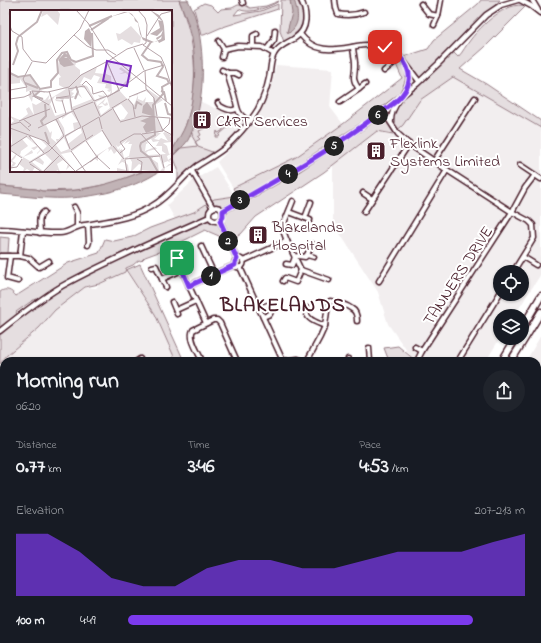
<!DOCTYPE html>
<meta charset="utf-8">
<style>
:root{--surface:#171b24;--page:#20242c;--text:#f1f3f6;--muted:#9ea1a6;--accent:#7c3aed}
body{margin:0;font-family:"Indie Flower",sans-serif;background:var(--page);color:var(--text);height:100vh;display:flex;flex-direction:column;font-size:15px;white-space:nowrap}
*{box-sizing:border-box;margin:0}
p{font-size:13px;color:var(--muted)}
.icon{flex:none;width:22px;height:22px;fill:none;stroke:currentColor;stroke-width:2;stroke-linecap:round;stroke-linejoin:round}
.map{position:relative;flex:1;overflow:hidden}
.side{position:absolute;left:0px;top:357px;width:541px;height:286px;display:flex;flex-direction:column;background:var(--surface);border-radius:12px 12px 0 0;box-shadow:0 1px 3px #0004}
.side>*{flex:none}
.buttons{position:absolute;left:493px;top:265px;display:grid;gap:8px}
.buttons a{display:grid;place-items:center;width:36px;height:36px;border-radius:50%;background:var(--surface);box-shadow:0 1px 3px #0004;font-size:20px}
.pin{position:absolute;display:grid;place-items:center;width:34px;height:34px;color:#fff;margin:-17px;border-radius:8px;box-shadow:0 2px 6px #0006}
.km{position:absolute;width:20px;height:20px;margin:-10px;border-radius:50%;background:#222;color:#fff;font-size:11px;line-height:20px;text-align:center}
.round{display:grid;place-items:center;flex:none;width:42px;height:42px;border-radius:21px;background:var(--page)}
.headline{display:flex;align-items:center;justify-content:space-between;height:68px;padding:0 16px}
h1{font-size:22px;font-weight:700;line-height:30px}
.figures{display:grid;grid-template-columns:repeat(3,1fr);gap:6px;height:68px;padding:4px 16px}
.figures div{display:grid;align-content:center}
.figures b{font-size:20px;font-weight:700}
.figures small{font-size:11px;font-weight:400}
.figures p{font-size:11px}
.chart{height:112px;padding:8px 16px}
.chart p{display:flex;justify-content:space-between}
.chart svg{width:100%;height:72px;margin-top:4px;fill:var(--accent);opacity:.7}
ul{padding:0 16px;list-style:none;font-size:13px}
li{display:grid;grid-template-columns:64px 48px 1fr;align-items:center;height:30px}
li i{height:10px;border-radius:5px;background:var(--accent)}
.map>svg:first-child{display:block}
</style>
<div class="map">
<svg width="541" height="643" viewBox="0 0 541 643">
<rect width="100%" height="100%" fill="#fff"/>
<filter id="ink" filterUnits="userSpaceOnUse"><feTurbulence type="fractalNoise" baseFrequency=".025" numOctaves="2"/><feDisplacementMap in="SourceGraphic" scale="8" xChannelSelector="R" yChannelSelector="G"/><feConvolveMatrix kernelMatrix="1 2 1 2 8 2 1 2 1" color-interpolation-filters="sRGB"/></filter>
<g filter="url(#ink)">
<g fill="#f2eeef" fill-rule="evenodd">
<polygon points="276,65 333,69 330,107 343,124 296,157 233,188 217,162 239,140 258,115 272,84"/>
<path d="M453,76L541,128V274L514,316H500V338L486,361H416L412,358L388,324L378,292L333,223V165L377,131L393,134L403,125L420,100ZM500,272H522V294H500Z"/>
<polygon points="193,98 246,123 215,153 181,148"/>
<polygon points="216,167 235,196 214,199 194,212 175,219 167,205 194,180"/>
<polygon points="126,272 154,313 176,361 4,361 4,589 0,586 0,364 7,355 39,328 55,310 85,287 96,288 99,284"/>
<polygon points="541,335 541,451 537,449 537,361 526,361"/>
<polygon points="0,619 4,622 4,639 28,639 33,643 0,643"/>
</g>
<g fill="#e5dee0" stroke="#987e86" fill-rule="evenodd">
<path d="M0,0H179C195,41 200,79 187,121C185,128 182,135 178,141C176,145 173,147 172,151L171,153V11H11V171H144L113,183L76,190L42,191L36,189L0,186Z"/>
<path d="M281,0H297C308,22 304,28 284,42L280,31Z"/>
<path d="M481,0H500L452,51L458,57C463,52 466,45 471,39C481,26 507,0 526,6L484,48L460,69L486,84L541,121V128L453,77L420,100L403,125L393,134L377,131L324,172L256,217L241,234L233,239L232,236L221,240L219,236L205,230L167,249L145,257L141,261L139,260L133,265L126,268L125,272L99,284L85,287L55,310L39,328L7,355L0,364V292C6,287 12,291 16,296L68,263L99,253L105,239L114,241L132,237L150,228L194,212L214,199L235,196L236,194L233,188L296,157L343,124L402,78L395,62L400,58L428,49L434,40L478,4ZM217,207L223,211V217L220,221L215,222L211,219L209,213L212,208ZM33,300H40L18,316L16,312Z"/>
<path d="M279,1C270,7 248,15 239,9L234,15L261,11L278,4V9L220,28L204,35H201L194,9L204,3L211,5L218,12L221,9L232,8L238,5H245L250,8L266,6Z"/>
<polygon points="229,118 234,122 220,134 219,137 216,137 217,131 218,133 222,131"/>
<polygon points="198,119 202,123 205,121 209,126 199,131 201,135 198,137 200,139 195,142 198,147 215,153 192,167 178,181 178,169 173,156 181,148 198,146 192,136"/>
<polygon points="0,237 9,238 8,253 0,253"/>
<polygon points="140,264 184,361 176,361 155,314 126,270"/>
<polygon points="398,346 416,361 389,361 384,348"/>
<polygon points="272,639 334,639 332,643 271,643"/>
<polygon points="363,639 424,639 422,643 361,643"/>
</g>
<g fill="#c1b3b6" stroke="#91787e">
<path d="M179,0H188C193,10 197,21 199,32C205,65 204,110 188,140C183,148 176,151 171,157C171,148 184,133 187,121C195,95 197,66 192,38C189,25 184,12 179,0Z"/>
<path d="M290,0H294C298,12 301,24 289,33L287,32L292,13Z"/>
<path d="M144,171H160C131,191 84,200 50,198C33,198 17,195 0,194V186C11,187 23,188 34,189C37,189 39,190 42,191C78,194 111,184 144,171Z"/>
<polygon points="124,639 270,639 269,643 123,643"/>
</g>
<g fill="none" stroke-linecap="round" stroke-linejoin="round">
<g stroke="#4a1f2b" stroke-width="7">
<g id="minor">
<polyline points="242,0 243,3"/>
<path d="M335,0L336,8L338,14C347,16 356,15 364,12"/>
<polyline points="520,0 531,6 540,13"/>
<polyline points="532,0 538,10"/>
<polyline points="421,4 429,14 438,16 441,0"/>
<polyline points="434,25 438,16"/>
<path d="M300,34C325,67 360,34 390,49C401,54 411,72 419,81"/>
<polyline points="219,41 224,49 238,46 262,47 274,54"/>
<polyline points="253,46 253,36 257,34"/>
<polyline points="267,49 274,40 275,30"/>
<polyline points="222,57 224,49"/>
<path d="M222,70L228,73C229,84 233,89 235,98C238,110 237,114 249,121"/>
<polyline points="384,71 400,58"/>
<polyline points="228,73 235,73 239,75"/>
<polyline points="359,89 365,84"/>
<path d="M403,93C408,85 410,79 409,69"/>
<path d="M340,102L359,89C350,77 356,75 355,63C355,58 353,52 353,47"/>
<path d="M218,103L220,106C225,109 231,112 236,109"/>
<polyline points="383,111 398,134 409,144"/>
<path d="M391,121C391,113 394,107 399,100"/>
<polyline points="520,165 541,179"/>
<polyline points="447,170 434,161 475,98"/>
<polyline points="192,171 213,208"/>
<polyline points="363,193 372,199"/>
<circle cx="216" cy="214" r="7"/>
<polyline points="74,207 77,213 77,226"/>
<polyline points="223,211 297,169 364,125 417,84 438,64 486,15 501,5 518,0"/>
<polyline points="289,212 305,218 311,202"/>
<polyline points="364,212 409,144 434,161"/>
<polyline points="305,218 310,220"/>
<polyline points="220,221 237,259"/>
<polyline points="88,225 89,242 88,245"/>
<path d="M0,229C20,229 40,234 60,233C68,233 72,228 80,226C105,221 129,220 152,206C171,195 181,178 197,166C205,161 214,156 222,150C234,141 250,122 258,109C263,99 267,88 269,78C271,70 270,62 274,54C279,45 288,43 295,38C309,29 307,12 301,0"/>
<path d="M40,233C40,224 37,217 44,212"/>
<polyline points="287,241 282,228 293,201"/>
<polyline points="312,244 307,255 314,257"/>
<polyline points="0,256 10,256 7,278 18,281"/>
<polyline points="10,256 20,256 23,231"/>
<polyline points="20,256 29,258 39,267 49,261"/>
<polyline points="523,257 536,265"/>
<polyline points="177,258 182,270"/>
<circle cx="239" cy="263" r="4.5"/>
<polyline points="172,260 181,256"/>
<polyline points="243,261 287,241 301,270 296,282 285,278 283,281"/>
<polyline points="286,264 292,265 295,257 298,256 305,257 307,255"/>
<polyline points="152,267 156,266 162,279 182,270 189,286 214,274 201,246"/>
<polyline points="240,267 283,361"/>
<polyline points="301,270 329,280"/>
<polyline points="513,272 534,238 533,225 529,221 512,212 525,188 535,175"/>
<polyline points="214,274 235,265"/>
<polyline points="162,279 166,287"/>
<polyline points="379,281 447,170 512,212 422,351 415,347"/>
<polyline points="196,301 206,323"/>
<polyline points="172,302 177,314"/>
<polyline points="259,308 268,305 272,309 270,314 263,317"/>
<path d="M306,308C305,320 316,322 325,326L328,304L330,301C336,302 347,305 352,309C356,311 357,317 357,321"/>
<polyline points="176,310 196,301 189,286"/>
<path d="M0,331C20,315 40,299 62,286C109,260 160,239 209,217"/>
<polyline points="369,348 370,361"/>
<polyline points="418,359 422,351"/>
<polyline points="137,361 140,359"/>
<path d="M202,361C199,353 188,338 193,330L213,320H217L220,323L237,361"/>
<polyline points="283,361 298,359 303,361"/>
<polyline points="307,361 320,337 325,326"/>
<polyline points="348,361 348,359"/>
<polyline points="458,361 500,293"/>
<polyline points="0,392 4,395"/>
<polyline points="537,471 541,473"/>
<polyline points="537,494 541,488"/>
<polyline points="537,556 541,561"/>
<polyline points="537,575 541,571"/>
<polyline points="473,639 474,643"/>
<polyline points="77,643 78,639"/>
<polyline points="504,643 506,639"/>
</g>
</g>
<g stroke="#4a1f2b" stroke-width="8">
<g id="major">
<polyline points="0,599 4,602"/>
<polyline points="0,606 4,609"/>
<polyline points="47,639 53,643"/>
<polyline points="58,639 64,643"/>
</g>
</g>
<g stroke="#4a1f2b" stroke-width="9">
<g id="highway">
<polyline points="522,328 541,296"/>
<polyline points="502,361 516,338"/>
<polyline points="511,361 541,312"/>
<polyline points="344,643 346,639"/>
<polyline points="354,643 356,639"/>
</g>
</g>
<use href="#minor" stroke="#fff" stroke-width="4"/>
<use href="#major" stroke="#fff" stroke-width="5"/>
<use href="#highway" stroke="#fff" stroke-width="6"/>
</g>
</g>
<g fill="none" stroke-linecap="round" stroke-linejoin="round" filter="url(#ink)">
<g stroke="#fff" stroke-width="8">
<path id="route" d="M177,258L189,286L235,265V262L237,259L220,221L223,217V211C274,181 326,154 373,118C383,111 395,104 402,95C418,76 405,56 385,47"/>
</g>
<use href="#route" stroke="#7c3aed" stroke-width="5"/>
</g>
<defs>
<g id="building-square" transform="scale(1)"><rect x="-9" y="-9" width="18" height="18" rx="4" fill="#4a1f2b" stroke="#fff"/><path d="M-4-6H4V6H1V3H-1V6H-4ZM-2.5-4.3h1.7v1.8h-1.7ZM.8-4.3h1.7v1.8H.8ZM-2.5-1h1.7V.8h-1.7ZM.8-1h1.7V.8H.8Z" fill="#fff"/></g>
</defs>
<g fill-rule="evenodd">
<use href="#building-square" x="202" y="120"/>
<use href="#building-square" x="376" y="151"/>
<use href="#building-square" x="258" y="235"/>
</g>
<g text-anchor="middle" stroke-width="4" stroke-linejoin="round" paint-order="stroke">
<g font-size="16" fill="#4a1f2b" stroke="#fff" text-anchor="start">
<text x="216" y="126">C&amp;RT Services</text>
<text x="390" y="148">Flexlink<tspan x="390" dy="18">Systems Limited</tspan></text>
<text x="272" y="232">Blakelands<tspan x="272" dy="18">Hospital</tspan></text>
</g>
<g font-size="16" fill="#4a1f2b" stroke="#fff">
<text transform="translate(457 275) rotate(-57)" y="6">TANNERS DRIVE</text>
</g>
<g font-size="20" font-weight="bold" letter-spacing="1" fill="#4a1f2b" stroke="#fff">
<text x="283" y="311">BLAKELANDS</text>
</g>
</g>
<g transform="translate(10 10)">
<rect width="162" height="162" fill="#fff"/>
<path d="M47,0L50,4L48,15L37,4L31,7L33,1ZM121,16L131,27L130,33L124,32L122,35L112,29L108,31L106,23L110,24ZM55,44L66,53L65,56L70,60V65L87,57L85,63L95,64V60L90,61L96,60V64L101,66L102,84L108,79L96,52L99,54L104,50L99,55L104,68L113,66L104,68L109,78L120,67L116,63L109,64L114,62L109,59L111,57L121,65V68L123,67L109,80L117,89L121,87L119,89L124,95L128,85L121,86L137,80L136,78L153,90L145,95L148,111L154,120L147,123H151L144,129L149,130L151,128L158,131L153,123L155,122L162,126H159L162,127L161,132L153,133L157,136L159,144L162,143L157,146L158,150L162,147V150L158,151H159L160,152L162,153L159,152L158,151L153,153L155,158L159,154H162L155,158L154,162L150,161L153,158L149,146L143,147L142,149L148,153L149,162L131,160V162H126L130,160L131,155L129,154L121,162L122,152L119,147L114,151L118,155L119,162H107V158L116,160V153L112,152L108,155L112,148L107,141L104,144L101,139L98,142L99,140L98,138L88,146V151L85,149L67,161L87,147L81,150L86,146L85,143L87,145L101,136L92,121L77,131L78,134L76,131L61,142L51,144L66,162L60,156L56,160L58,154L53,150L47,154L50,162L47,160L46,162H32L25,157L22,162L17,159L13,162L14,158L9,154L13,148L7,144L5,148L2,151L6,153L4,156L0,158L3,153L0,151L6,144L0,139L2,132L0,114L4,111L0,106L10,110L18,104L16,99L19,97L24,105L22,93L26,95L33,91L23,86L22,92L18,85L21,80L16,82V77L10,69V73L0,74V63L9,68L20,65L28,78L36,83L29,81L26,87L35,90L40,84L38,90L56,79L49,75V68L51,67L48,63L49,49ZM84,65L90,67L87,73L96,74L95,78L100,79L97,80L99,82L101,81L100,84L95,86L92,83L94,86L88,85L90,88L85,90L77,76L70,74L74,67L81,70ZM67,76L77,79L82,89L62,97L61,88H63L64,86L66,89L67,84L72,88L68,81L65,86H62L61,87L64,83L61,82ZM136,81L143,86V92H135L136,87L133,91L128,89V84ZM45,86L52,90L45,89L46,91L53,92L54,88H59L61,101L45,106L40,94ZM97,87L100,98L91,105L89,99L93,96H88L92,93L95,96L98,95L97,92L95,94L93,93L96,88L87,96L86,92ZM111,94L118,103L114,109L110,110L103,99ZM61,102L68,112L63,113L64,120L55,125L54,118L48,108L52,107V109ZM44,110L49,114L53,124L49,129H46L47,133L41,128L42,121L40,123L36,115ZM68,119H71L72,123L58,134L56,127ZM21,126L30,129L37,136L33,140L21,130ZM16,127L27,136L21,138L24,140L28,137L30,140L27,143V144L31,140L33,143L20,151L13,147L23,143L22,140L13,147L10,145L11,141L18,136L12,129ZM54,128L59,139L51,142L46,135ZM118,129L114,134L120,131L118,134H122L121,137L119,146L114,148L112,139L109,141L110,138L108,140L106,135L108,137ZM141,129L143,132L149,131L146,136H152V141L156,144L138,145L136,143L138,141L147,139L145,137L135,141L136,134L138,133L136,131ZM35,144L42,151L33,161L22,152L24,150L33,155L34,152L29,147Z" fill="#e5dee0" fill-rule="evenodd"/>
<path d="M140,0L149,5L153,11L154,16L155,30L149,33L148,31L144,32L141,33L133,30L130,24L128,13L125,11L124,7L118,2L100,7L114,2H118L122,4L128,12L132,27L144,32L151,29L152,26L147,30L146,28L151,25L153,20L147,26L140,24L150,18L148,10L152,11ZM79,18L82,25L81,37L74,29L75,21ZM54,44L57,46L54,48H58L64,55L54,57L50,54L49,49ZM137,92L143,100L145,120L136,123L133,117L136,113L130,111L142,106L132,103L133,96Z" fill="#c1b3b6"/>
<path fill="none" stroke="#c1b3b6" stroke-width="2" d="M79,16L102,6M81,20L99,8M8,27L27,12L32,0M141,32L132,45L138,50L151,52L153,57L147,66L157,69L159,73L152,77L153,84L143,95L145,125L131,133L130,136L131,141L140,148L148,162M49,51L55,44L60,49M3,55L8,41L6,34L8,27M0,63L8,67L20,65L30,79L41,77V71L48,63L47,50L52,43L57,42L61,50L66,52L83,46L82,23M15,73L28,78M30,81L24,86L33,89M151,81L154,82L156,91M65,89L68,82L66,76M155,93L158,104L162,105M125,99L127,92L132,95M33,115L31,111L36,106L35,94M35,122L39,134"/>
<path fill="none" stroke="#b7a5aa" stroke-width="1" d="M66,0L78,13L97,43L162,96M128,0L135,8L137,15L136,33L133,35L151,47L155,56M0,16L2,21L12,27L13,39L22,51M64,25L77,36L86,40H98L106,45M137,26L151,4L162,1M124,38L134,60M22,51L36,53L70,19L79,0M97,52L117,39L133,34M97,52L109,80M155,56L162,78M134,61L154,55M135,61L136,79M72,75L76,71L82,77L83,84L93,81L97,86M17,77L13,69L22,52M58,79L74,76L84,91M110,79L134,61M136,79L144,88L147,106M0,80L17,77M59,80L62,100M109,80L97,87L110,80M22,81L38,82L59,77L71,65L96,52M22,81L25,87L39,95M39,81L46,103M119,87L136,80M46,88H59M46,88L59,86M0,89L14,87L21,84L20,81M118,89L123,95L125,107M52,90L56,104M84,91L97,86M84,92L90,106M102,97L110,111M102,98L117,89M63,100L71,117M63,100L83,92M89,107L92,119M90,107L102,99M160,108L159,114L153,120L162,125M13,109L21,115L18,117M9,111L40,99M110,112L132,106L160,108M0,115L10,112L20,121M72,117L89,107M72,117L76,129M0,118L35,131L66,162M28,118L63,101M92,120L102,136M131,124L150,145M132,124L153,121L147,107M19,126L34,143M55,126L71,117M55,126L60,139M76,131L87,147L100,159M110,132L124,124H131M103,136L114,149M0,137L17,126M0,140L12,148M61,140L83,125M61,141L76,162M110,143L115,139L110,132M151,145L154,158M115,149L150,146M127,149L132,152L131,162M115,150L117,162M19,153L39,141L54,126L46,109M20,154L32,162M0,158L7,157L12,149M66,161L88,146L80,152M33,162L49,146"/>
<path fill="#7b2cbf" fill-opacity="0.15" stroke="#7b2cbf" stroke-width="2" d="M97,51L121,56L117,76L93,71Z"/>
<rect width="162" height="162" fill="none" stroke="#4a1f2b" stroke-width="2"/>
</g>
</svg>
<div class="buttons">
<a><svg class="icon" aria-label="locate" viewBox="0 0 24 24"><circle cx="12" cy="12" r="6"/><path d="M12 2v4M12 18v4M2 12h4M18 12h4"/></svg></a>
<a><svg class="icon" aria-label="layers" viewBox="0 0 24 24"><path d="M12 4l9 5-9 5-9-5zM3 14l9 5 9-5"/></svg></a>
</div>
<div class="pin" style="left:177px;top:258px;background:#1e9e55"><svg class="icon" aria-label="arrive" viewBox="0 0 24 24"><path d="M6 21V4h12l-3 4 3 4H6"/></svg></div>
<div class="pin" style="left:385px;top:47px;background:#d93025"><svg class="icon" aria-label="check" viewBox="0 0 24 24"><path d="M5 12l5 5 9-10"/></svg></div>
<b class="km" style="left:211px;top:276px">1</b>
<b class="km" style="left:228px;top:241px">2</b>
<b class="km" style="left:240px;top:200px">3</b>
<b class="km" style="left:288px;top:174px">4</b>
<b class="km" style="left:334px;top:146px">5</b>
<b class="km" style="left:378px;top:115px">6</b>
<section class="side">
<div class="headline"><div><h1>Morning run</h1><p>06:20</p></div><a class="round"><svg class="icon" aria-label="share" viewBox="0 0 24 24"><path d="M12 15V3M7 8l5-5 5 5M5 13v7h14v-7"/></svg></a></div>
<div class="figures">
<div><p>Distance</p><b>0.77<small> km</small></b></div>
<div><p>Time</p><b>3:46</b></div>
<div><p>Pace</p><b>4:53<small> /km</small></b></div>
</div>
<div class="chart"><p><span>Elevation</span>207–213 m</p>
<svg viewBox="0 0 160 44" preserveAspectRatio="none"><path d="M0 44V6L10 6L20 17L30 33L40 38L50 38L60 27L70 22L80 22L90 27L100 27L110 22L120 17L130 17L140 17L150 11L160 6V44z"/></svg>
</div>
<ul>
<li><b>100 m</b>4:49<i style="width:87%"></i></li>
</ul>
</section>
</div>
